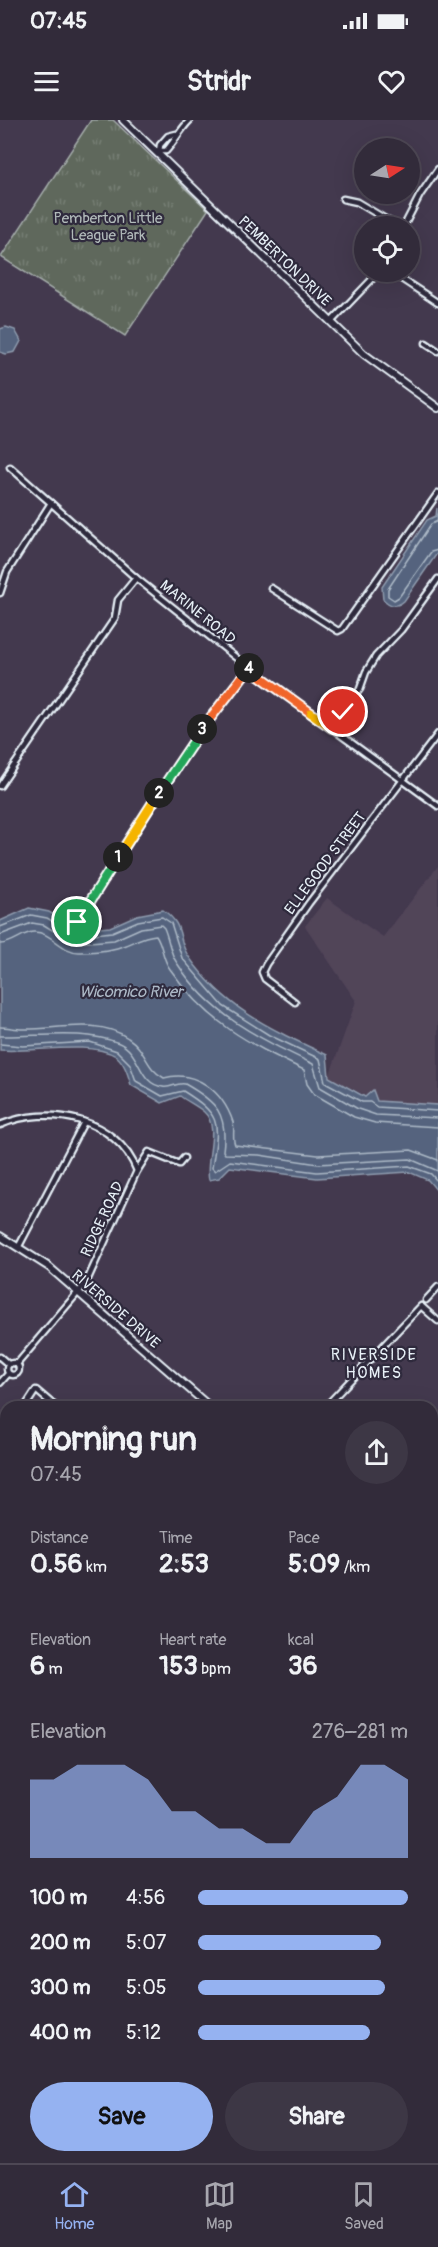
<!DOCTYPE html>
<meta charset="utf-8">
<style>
:root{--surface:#322b3a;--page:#3d3745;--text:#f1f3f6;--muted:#a8a7af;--line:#4d4754;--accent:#95b2f1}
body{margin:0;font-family:Pangolin,sans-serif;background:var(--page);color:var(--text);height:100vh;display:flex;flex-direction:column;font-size:22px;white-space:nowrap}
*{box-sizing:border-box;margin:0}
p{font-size:20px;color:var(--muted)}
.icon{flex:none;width:33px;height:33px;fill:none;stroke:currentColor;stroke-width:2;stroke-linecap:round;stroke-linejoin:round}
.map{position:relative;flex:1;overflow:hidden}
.drawer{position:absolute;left:0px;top:1281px;width:438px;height:762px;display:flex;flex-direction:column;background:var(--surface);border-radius:18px 18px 0 0;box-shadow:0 6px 24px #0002,0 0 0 2px var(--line)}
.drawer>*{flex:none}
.needle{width:39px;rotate:78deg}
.tools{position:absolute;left:354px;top:18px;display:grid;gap:12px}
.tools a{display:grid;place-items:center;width:66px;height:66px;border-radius:50%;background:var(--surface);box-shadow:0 6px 24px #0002,0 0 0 2px var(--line);font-size:30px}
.pin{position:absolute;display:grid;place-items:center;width:51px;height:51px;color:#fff;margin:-26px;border:3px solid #fff;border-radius:50%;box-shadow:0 2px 6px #0007}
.km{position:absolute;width:30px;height:30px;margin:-15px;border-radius:50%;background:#222;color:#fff;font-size:16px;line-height:30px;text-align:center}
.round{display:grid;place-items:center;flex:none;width:63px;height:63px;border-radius:32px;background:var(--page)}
.headline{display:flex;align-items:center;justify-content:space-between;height:102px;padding:0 30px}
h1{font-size:33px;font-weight:700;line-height:45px}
.stats{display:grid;grid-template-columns:repeat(3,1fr);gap:9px;height:102px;padding:6px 30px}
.stats div{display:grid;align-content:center}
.stats b{font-size:26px;font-weight:700}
.stats small{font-size:16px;font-weight:400}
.stats p{font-size:16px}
.chart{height:168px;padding:12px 30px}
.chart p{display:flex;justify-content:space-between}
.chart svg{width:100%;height:108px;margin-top:6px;fill:var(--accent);opacity:.7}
.primary-button{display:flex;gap:12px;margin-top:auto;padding:12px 30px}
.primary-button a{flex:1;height:69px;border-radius:36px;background:var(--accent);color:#111;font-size:24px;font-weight:700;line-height:69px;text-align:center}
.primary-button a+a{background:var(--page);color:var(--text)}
ul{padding:0 30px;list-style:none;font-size:20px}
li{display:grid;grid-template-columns:96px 72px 1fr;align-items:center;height:45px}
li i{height:15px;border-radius:8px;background:var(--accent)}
.status{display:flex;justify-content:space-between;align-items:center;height:42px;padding:0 30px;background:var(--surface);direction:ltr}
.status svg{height:16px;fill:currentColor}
header{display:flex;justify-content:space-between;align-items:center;height:78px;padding:0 30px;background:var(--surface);font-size:27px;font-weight:700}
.dock{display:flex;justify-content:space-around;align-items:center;height:84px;border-top:2px solid var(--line);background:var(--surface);font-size:16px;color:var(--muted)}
.dock a{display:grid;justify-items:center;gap:3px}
.dock .active{color:var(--accent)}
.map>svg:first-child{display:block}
</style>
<div class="status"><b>07:45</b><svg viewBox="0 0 49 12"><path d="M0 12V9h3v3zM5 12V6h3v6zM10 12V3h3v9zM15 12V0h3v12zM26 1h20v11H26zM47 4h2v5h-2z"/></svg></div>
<header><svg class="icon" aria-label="menu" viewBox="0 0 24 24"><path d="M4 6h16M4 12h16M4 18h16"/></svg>Stridr<svg class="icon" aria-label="heart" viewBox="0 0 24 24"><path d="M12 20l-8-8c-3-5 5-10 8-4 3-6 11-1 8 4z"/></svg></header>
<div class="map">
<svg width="438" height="2043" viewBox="0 0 438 2043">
<defs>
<pattern id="park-tufts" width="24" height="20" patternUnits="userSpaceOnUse" patternTransform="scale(1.5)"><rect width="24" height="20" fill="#5f685c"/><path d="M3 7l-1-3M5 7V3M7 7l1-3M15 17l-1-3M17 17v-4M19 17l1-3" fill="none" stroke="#767e74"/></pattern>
</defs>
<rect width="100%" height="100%" fill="#43394e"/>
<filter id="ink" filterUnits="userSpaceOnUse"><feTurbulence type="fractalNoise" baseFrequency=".0167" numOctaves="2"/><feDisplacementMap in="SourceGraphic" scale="12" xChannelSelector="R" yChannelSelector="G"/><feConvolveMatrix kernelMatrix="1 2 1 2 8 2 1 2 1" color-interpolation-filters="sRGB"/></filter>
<g filter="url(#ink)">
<polygon fill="#514459" points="438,746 438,985 377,981 329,957 356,881 305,806 327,778 383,817"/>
<polygon fill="url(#park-tufts)" stroke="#a4acaa" stroke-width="1.5" points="91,0 113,0 208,90 125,216 1,137"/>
<g fill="#54647e" stroke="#8f9caf" stroke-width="1.5">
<polygon points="6,207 15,210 21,221 15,232 6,234 0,232 0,209"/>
<path d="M437,388L438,432L404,481C396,488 390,486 383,479L382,467L427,400L436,396Z"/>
<path d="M29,788L49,792L78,810L110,807L137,795L163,790C186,806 176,819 189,837C225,889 271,909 327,935L329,957L365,977L373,970L377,981L438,985V1072L428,1060L409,1052L317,1058L230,1047L219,1058L209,1060C204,1041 221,1007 204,992C197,986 188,982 180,976L162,983L131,965C128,955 125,943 116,936C89,920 32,933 0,930V801Z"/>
</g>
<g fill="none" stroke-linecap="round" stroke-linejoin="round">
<g stroke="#adb9c7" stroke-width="1.5">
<polyline points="438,401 431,404 388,469 388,476 394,480 399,477 431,432 438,430"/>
<polyline points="0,807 31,795 47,798 78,816 112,812 138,801 162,797 171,803 182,838 223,886 269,915 320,939 325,962 362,982 370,982 377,987 438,991"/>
<path d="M0,815L32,803L44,805L70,821L78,823L114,820L141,808L161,805L164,808C169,819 170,834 177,843C210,895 259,918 313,944L320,967L358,989L376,995L438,998"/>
<path d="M0,824C13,824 23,812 34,812C52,812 62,833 80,832C92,832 106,831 117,828C131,824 142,816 156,815C163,825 162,839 170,849C208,903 246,922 304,950L307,964L314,974L354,997L375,1003L438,1007"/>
<path d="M0,907C8,907 15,909 23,909C57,910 97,897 128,918C147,930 144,947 164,958C196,949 223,972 233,1002C235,1010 232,1018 235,1025L318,1035L411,1030L438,1040"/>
<path d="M0,916C39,917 83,909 119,923C141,932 138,964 163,967C170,969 177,962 185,964C217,982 228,994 223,1031L225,1034L259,1035L318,1044L410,1039L438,1051"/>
<path d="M0,924L23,926L90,922L117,931L130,944L136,961L162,976L183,971C223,996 219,1003 212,1048L215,1051L230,1041L317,1052L409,1046L431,1054L438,1062"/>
</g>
<g stroke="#e8f1f8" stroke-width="9">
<g id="street">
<path d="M160,31H166C175,21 180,10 190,0"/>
<polyline points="159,32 160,25 168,16 176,14"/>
<polyline points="343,79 357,82 397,106"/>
<polyline points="404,106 420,75 438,49"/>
<polyline points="391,152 438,183"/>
<polyline points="331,202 379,152"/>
<polyline points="426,223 438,231"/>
<polyline points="10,347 136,458 249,548 438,686"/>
<polyline points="271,468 338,511 342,509 438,373"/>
<polyline points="0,473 7,452 51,383"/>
<polyline points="332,608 360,569 366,552 376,536 401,510 438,459"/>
<polyline points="0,666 115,498 118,480 136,458"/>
<polyline points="77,802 199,613 249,548"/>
<polyline points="295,882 265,859 262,852 266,844 309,783 438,614"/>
<path d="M0,1005C49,984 117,998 137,1051L86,1163L17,1244"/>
<polyline points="137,1051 149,1032 179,1044 184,1038"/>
<polyline points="19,1126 84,1002"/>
<polyline points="426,1180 438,1167"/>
<polyline points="0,1237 8,1244"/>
<circle cx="13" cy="1249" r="6"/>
<polyline points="0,1263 8,1254"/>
<polyline points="25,1287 36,1270 56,1287"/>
<polyline points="325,1287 421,1186 438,1201"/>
<polyline points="432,1323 438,1316"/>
<polyline points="432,1452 438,1452"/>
<polyline points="0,1469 6,1469"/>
<polyline points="432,1534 438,1533"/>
<polyline points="432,1667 438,1666"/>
<polyline points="0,1714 6,1714"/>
<polyline points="432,1724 438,1724"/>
<polyline points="432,1871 438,1871"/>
<polyline points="432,2022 438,2018"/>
<polyline points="310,2043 311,2037"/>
</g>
</g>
<g stroke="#e8f1f8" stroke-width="10">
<g id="secondary">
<polyline points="123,0 364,234 438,288"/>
<polyline points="0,1116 49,1147 210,1287"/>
<polyline points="432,1391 438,1392"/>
<polyline points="432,1594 438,1593"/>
<polyline points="0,1600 6,1600"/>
<polyline points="432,1820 438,1820"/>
<polyline points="0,1834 6,1834"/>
</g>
</g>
<g stroke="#e8f1f8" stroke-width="11">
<g id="primary">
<polyline points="0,1962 6,1961"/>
<polyline points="432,1972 438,1975"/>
</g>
</g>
<use href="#street" stroke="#2f2a3d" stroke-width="4.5"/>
<use href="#secondary" stroke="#2f2a3d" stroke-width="6"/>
<use href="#primary" stroke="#77695c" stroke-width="7"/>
</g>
</g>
<g fill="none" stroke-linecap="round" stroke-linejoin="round" filter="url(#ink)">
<g stroke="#fff" stroke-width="12">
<polyline id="split-1" points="77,802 118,737"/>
</g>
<g stroke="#fff" stroke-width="12">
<polyline id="split-2" points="118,737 159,673"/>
</g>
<g stroke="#fff" stroke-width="12">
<polyline id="split-3" points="159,673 202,609"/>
</g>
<g stroke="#fff" stroke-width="12">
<polyline id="split-4" points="202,609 249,548"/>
</g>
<g stroke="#fff" stroke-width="12">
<polyline id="split-5" points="249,548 311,593"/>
</g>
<g stroke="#fff" stroke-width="12">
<polyline id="split-6" points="311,593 332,608 343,592"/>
</g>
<use href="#split-1" stroke="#22a559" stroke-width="8"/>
<use href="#split-2" stroke="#f5b400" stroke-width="8"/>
<use href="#split-3" stroke="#22a559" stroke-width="8"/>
<use href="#split-4" stroke="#f0652b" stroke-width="8"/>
<use href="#split-5" stroke="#f0652b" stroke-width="8"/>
<use href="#split-6" stroke="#f5b400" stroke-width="8"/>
</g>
<g text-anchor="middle" stroke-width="4.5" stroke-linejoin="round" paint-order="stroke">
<g font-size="15" fill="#b1baba" stroke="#2f2a3d">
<text x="108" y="103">Pemberton Little<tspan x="108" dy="17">League Park</tspan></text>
</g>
<g font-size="15" fill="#e8f1f8" stroke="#2f2a3d">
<text transform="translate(285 141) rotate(44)" y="5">PEMBERTON DRIVE</text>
<text transform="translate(198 492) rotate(39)" y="5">MARINE ROAD</text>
<text transform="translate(325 743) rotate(-53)" y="5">ELLEGOOD STREET</text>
<text transform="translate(102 1099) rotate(-65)" y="5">RIDGE ROAD</text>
<text transform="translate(116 1189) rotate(41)" y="5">RIVERSIDE DRIVE</text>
</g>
<g font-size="16" font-style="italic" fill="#adb9c7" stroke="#2f2a3d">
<text x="131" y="877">Wicomico River</text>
</g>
<g font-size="16" letter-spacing="1.5" fill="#e8f1f8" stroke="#2f2a3d">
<text x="374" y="1240">RIVERSIDE<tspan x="374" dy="18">HOMES</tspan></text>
</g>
</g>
</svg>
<div class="tools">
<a><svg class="needle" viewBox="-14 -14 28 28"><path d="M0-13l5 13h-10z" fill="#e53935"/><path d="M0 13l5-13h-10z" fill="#a8a7af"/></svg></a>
<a><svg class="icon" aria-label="locate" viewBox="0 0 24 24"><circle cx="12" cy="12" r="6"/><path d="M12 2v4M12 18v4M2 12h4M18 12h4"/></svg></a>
</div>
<div class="pin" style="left:77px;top:802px;background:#1e9e55"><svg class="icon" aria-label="arrive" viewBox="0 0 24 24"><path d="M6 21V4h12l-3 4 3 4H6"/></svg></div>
<div class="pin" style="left:343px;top:592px;background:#d93025"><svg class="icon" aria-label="check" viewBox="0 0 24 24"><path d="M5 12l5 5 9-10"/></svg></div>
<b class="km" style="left:118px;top:737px">1</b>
<b class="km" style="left:159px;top:673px">2</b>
<b class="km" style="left:202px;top:609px">3</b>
<b class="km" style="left:249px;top:548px">4</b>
<section class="drawer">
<div class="headline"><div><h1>Morning run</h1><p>07:45</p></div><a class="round"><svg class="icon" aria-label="share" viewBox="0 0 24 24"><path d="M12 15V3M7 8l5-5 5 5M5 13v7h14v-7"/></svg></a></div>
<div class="stats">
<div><p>Distance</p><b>0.56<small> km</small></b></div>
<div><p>Time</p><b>2:53</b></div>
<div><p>Pace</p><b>5:09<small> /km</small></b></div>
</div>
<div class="stats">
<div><p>Elevation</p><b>6<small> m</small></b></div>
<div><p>Heart rate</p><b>153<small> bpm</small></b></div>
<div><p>kcal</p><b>36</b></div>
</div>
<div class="chart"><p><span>Elevation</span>276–281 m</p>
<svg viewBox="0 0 160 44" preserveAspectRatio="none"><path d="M0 44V12L10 12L20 6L30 6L40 6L50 12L60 25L70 25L80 32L90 32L100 38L110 38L120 25L130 19L140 6L150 6L160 12V44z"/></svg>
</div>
<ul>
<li><b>100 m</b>4:56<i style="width:100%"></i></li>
<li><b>200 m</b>5:07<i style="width:87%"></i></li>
<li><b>300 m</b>5:05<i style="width:89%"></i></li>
<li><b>400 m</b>5:12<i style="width:82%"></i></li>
</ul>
<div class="primary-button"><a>Save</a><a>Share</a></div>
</section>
</div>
<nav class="dock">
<a class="active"><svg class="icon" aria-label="home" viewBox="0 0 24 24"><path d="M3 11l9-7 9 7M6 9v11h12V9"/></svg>Home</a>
<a><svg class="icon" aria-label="map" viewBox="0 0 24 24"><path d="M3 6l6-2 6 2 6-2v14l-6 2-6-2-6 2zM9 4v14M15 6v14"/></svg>Map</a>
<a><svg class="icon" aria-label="saved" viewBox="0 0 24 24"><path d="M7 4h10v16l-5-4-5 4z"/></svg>Saved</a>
</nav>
